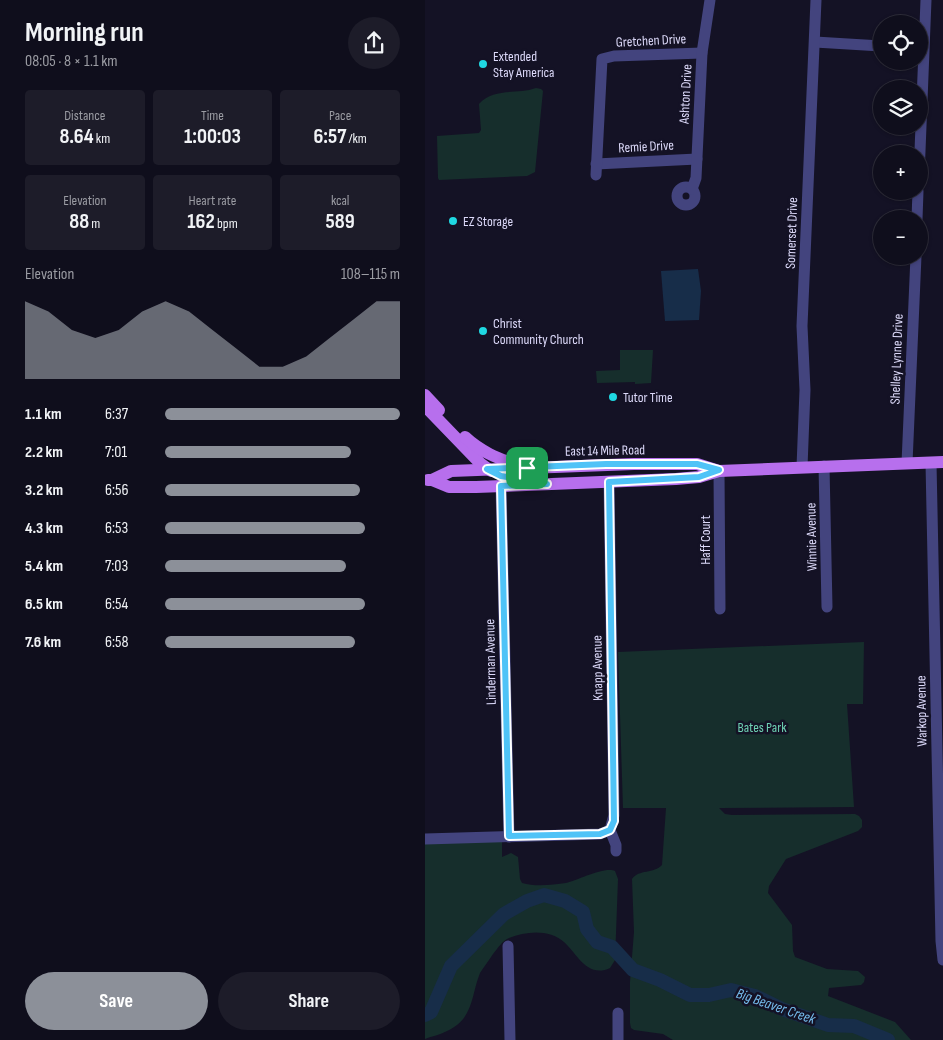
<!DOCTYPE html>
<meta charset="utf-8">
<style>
:root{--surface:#0f0e1c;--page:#1d1c29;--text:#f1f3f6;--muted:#9b9ca3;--line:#2f2e3b;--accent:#8c9099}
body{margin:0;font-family:"Sofia Sans Condensed",sans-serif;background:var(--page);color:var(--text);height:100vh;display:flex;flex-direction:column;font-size:19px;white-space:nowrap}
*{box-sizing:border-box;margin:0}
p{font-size:16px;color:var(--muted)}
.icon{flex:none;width:28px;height:28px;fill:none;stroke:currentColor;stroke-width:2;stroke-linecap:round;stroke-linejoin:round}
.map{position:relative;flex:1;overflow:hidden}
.side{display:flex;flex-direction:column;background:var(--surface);width:425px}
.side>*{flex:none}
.buttons{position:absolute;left:448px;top:15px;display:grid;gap:10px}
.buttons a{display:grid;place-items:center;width:55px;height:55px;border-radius:50%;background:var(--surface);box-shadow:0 1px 4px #0004,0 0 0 1px var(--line);font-size:25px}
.pin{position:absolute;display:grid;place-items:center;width:42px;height:42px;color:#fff;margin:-21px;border-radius:10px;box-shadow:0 2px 8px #0006}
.round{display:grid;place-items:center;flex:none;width:52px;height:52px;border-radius:26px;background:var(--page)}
.summary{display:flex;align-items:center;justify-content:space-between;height:85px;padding:0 25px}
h1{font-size:28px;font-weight:700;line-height:38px}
.metrics{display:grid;grid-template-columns:repeat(3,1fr);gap:8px;height:85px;padding:5px 25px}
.metrics div{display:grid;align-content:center;border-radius:5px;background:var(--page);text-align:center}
.metrics b{font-size:21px;font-weight:700}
.metrics small{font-size:14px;font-weight:400}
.metrics p{font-size:14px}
.chart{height:140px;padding:10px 25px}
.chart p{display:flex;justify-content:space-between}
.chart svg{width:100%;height:90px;margin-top:5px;fill:var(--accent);opacity:.7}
.primary-button{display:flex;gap:10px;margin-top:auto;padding:10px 25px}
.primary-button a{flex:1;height:58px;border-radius:30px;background:var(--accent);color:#fff;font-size:20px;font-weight:700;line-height:58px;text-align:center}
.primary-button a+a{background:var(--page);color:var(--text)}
ul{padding:0 25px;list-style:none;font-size:16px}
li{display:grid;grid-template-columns:80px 60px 1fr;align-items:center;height:38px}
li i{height:12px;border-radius:6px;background:var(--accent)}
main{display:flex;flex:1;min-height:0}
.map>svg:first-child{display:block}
</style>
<main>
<section class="side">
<div class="summary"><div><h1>Morning run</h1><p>08:05 · 8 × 1.1 km</p></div><a class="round"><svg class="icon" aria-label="share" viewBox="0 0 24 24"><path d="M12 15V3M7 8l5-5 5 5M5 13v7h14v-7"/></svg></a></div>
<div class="metrics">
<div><p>Distance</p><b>8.64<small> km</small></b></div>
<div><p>Time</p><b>1:00:03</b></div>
<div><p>Pace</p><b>6:57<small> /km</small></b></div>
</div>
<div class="metrics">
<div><p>Elevation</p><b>88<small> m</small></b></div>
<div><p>Heart rate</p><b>162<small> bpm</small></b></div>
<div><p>kcal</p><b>589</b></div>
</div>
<div class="chart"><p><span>Elevation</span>108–115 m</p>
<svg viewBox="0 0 160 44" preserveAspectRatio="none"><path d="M0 44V6L10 11L20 20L30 24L40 20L50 11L60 6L70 11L80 20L90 29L100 38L110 38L120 33L130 24L140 15L150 6L160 6V44z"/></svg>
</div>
<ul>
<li><b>1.1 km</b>6:37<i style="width:100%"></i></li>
<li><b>2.2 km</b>7:01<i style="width:79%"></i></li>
<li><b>3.2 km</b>6:56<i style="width:83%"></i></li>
<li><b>4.3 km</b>6:53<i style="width:85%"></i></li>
<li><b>5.4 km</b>7:03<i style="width:77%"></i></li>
<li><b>6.5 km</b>6:54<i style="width:85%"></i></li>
<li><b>7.6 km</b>6:58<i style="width:81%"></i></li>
</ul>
<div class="primary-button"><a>Save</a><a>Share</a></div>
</section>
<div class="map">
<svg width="518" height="1040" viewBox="0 0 518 1040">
<rect width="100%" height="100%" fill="#141225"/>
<g fill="#162e2c">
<path d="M111,88L116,89L118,91L110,172L102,176L14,180L13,178L12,136L54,133L56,130L54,104C69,87 92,95 111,88Z"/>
<polygon points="195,350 228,350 226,383 210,384 210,382 172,383 171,371 195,370"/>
<path d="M439,642L438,704H422L429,807L294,808L300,814L307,815L430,814L434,816L437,820V827L433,831L361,859L344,886L343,893L367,925L368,951L370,957L402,969L433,971L440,977L439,982L436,985L404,988L403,996L470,1022L486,1040H248L238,1034L209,1030L206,1028L205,1023V982L209,932L207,879C214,869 229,874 237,865L241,808H198L193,652Z"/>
<path d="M77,840V857L86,853L93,857L95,879L97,883C110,887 128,885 141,883C153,880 180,866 190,871L193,879L190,960L185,968C162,979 151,952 139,942C125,929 101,931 84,938C77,941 73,948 68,954C64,960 59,967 55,973C46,995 49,1019 22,1031C15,1035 7,1036 0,1039V843Z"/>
</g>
<polygon fill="#172d49" points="273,269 276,291 274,320 240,321 236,271"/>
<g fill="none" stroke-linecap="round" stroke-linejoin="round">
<polyline stroke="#172d49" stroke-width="14" points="0,1015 6,1012 26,966 79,914 102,901 119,895 140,901 158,912 162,929 172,942 187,947 208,970 235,980 265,995 284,995 306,990 330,996 357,1009 403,1025 429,1026 463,1040"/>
<g stroke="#43447e" stroke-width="11">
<polyline points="390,42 456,46"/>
<polyline points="171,164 272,159"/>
<polyline points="171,175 177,59 189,56 277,53"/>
<polyline points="494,176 501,0"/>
<circle cx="261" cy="196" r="9"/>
<polyline points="267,189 271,178 277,53 285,0"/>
<polyline points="492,219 493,191"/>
<polyline points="482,463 491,256"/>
<polyline points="506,463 516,941 518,960"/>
<polyline points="399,466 402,607"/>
<polyline points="377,467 380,390 377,326 391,0"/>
<polyline points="294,471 295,609"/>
<polyline points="184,482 189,815 185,830 191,845 191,851"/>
<polyline points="76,486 84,837"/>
<polyline points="0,839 175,834 185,830"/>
<polyline points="83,946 85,1040"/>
<polyline points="193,1013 193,1040"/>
</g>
<g stroke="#b76fed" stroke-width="12">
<polyline points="0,395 14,410"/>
<polyline points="0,406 55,463 66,471"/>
<path d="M40,437C56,452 72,458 92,465"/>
<polyline points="3,480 7,480 26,471 209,464 272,464 294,471"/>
<polyline points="7,480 24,487 51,487 251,479 274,477 294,471 518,462"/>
</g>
</g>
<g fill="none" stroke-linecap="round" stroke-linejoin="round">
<g stroke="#fff" stroke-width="10">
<polygon id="route" points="181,464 272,464 294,470 274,477 184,482 189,821 185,830 175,834 84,836 76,486 122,484 76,476 62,469"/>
</g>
<use href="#route" stroke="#4fc3f7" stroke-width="6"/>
</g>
<g fill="#1fd8e2" stroke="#141225" stroke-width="2">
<circle cx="58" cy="64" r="5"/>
<circle cx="28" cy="221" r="5"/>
<circle cx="58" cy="331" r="5"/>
<circle cx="188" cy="397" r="5"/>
</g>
<g text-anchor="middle" stroke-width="5" stroke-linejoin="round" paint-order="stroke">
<g font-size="14" fill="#dddafa" stroke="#141225">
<text transform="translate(226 40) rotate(-3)" y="5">Gretchen Drive</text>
<text transform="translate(260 94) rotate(-87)" y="5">Ashton Drive</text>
<text transform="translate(221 146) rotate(-3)" y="5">Remie Drive</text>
<text transform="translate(366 233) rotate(-88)" y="5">Somerset Drive</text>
<text transform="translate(471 359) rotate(-88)" y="5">Shelley Lynne Drive</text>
<text transform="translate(180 450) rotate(-1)" y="5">East 14 Mile Road</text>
<text transform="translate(386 537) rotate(-91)" y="5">Winnie Avenue</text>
<text transform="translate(280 540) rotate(-90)" y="5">Haff Court</text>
<text transform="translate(65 662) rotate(-91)" y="5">Linderman Avenue</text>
<text transform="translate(172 668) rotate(-91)" y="5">Knapp Avenue</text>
<text transform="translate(496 711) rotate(-91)" y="5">Warkop Avenue</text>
</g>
<g font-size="14" fill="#dddafa" stroke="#141225" text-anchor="start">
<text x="68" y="61">Extended<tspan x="68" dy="16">Stay America</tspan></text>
<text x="38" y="226">EZ Storage</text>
<text x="68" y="328">Christ<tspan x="68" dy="16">Community Church</tspan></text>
<text x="198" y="402">Tutor Time</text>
</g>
<g font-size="14" fill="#6fd2b4" stroke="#141225">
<text x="337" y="732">Bates Park</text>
</g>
<g font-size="15" font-style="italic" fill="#75bced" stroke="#141225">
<text transform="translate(351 1006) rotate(19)" y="5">Big Beaver Creek</text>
</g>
</g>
</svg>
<div class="buttons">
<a><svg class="icon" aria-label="locate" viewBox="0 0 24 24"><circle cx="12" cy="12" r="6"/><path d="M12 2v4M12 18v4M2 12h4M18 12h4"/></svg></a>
<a><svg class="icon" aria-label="layers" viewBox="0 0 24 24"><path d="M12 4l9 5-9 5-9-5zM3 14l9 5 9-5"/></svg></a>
<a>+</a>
<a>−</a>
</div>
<div class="pin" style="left:102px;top:468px;background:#1e9e55"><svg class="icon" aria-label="arrive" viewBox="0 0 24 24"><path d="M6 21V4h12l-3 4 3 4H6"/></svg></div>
</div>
</main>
